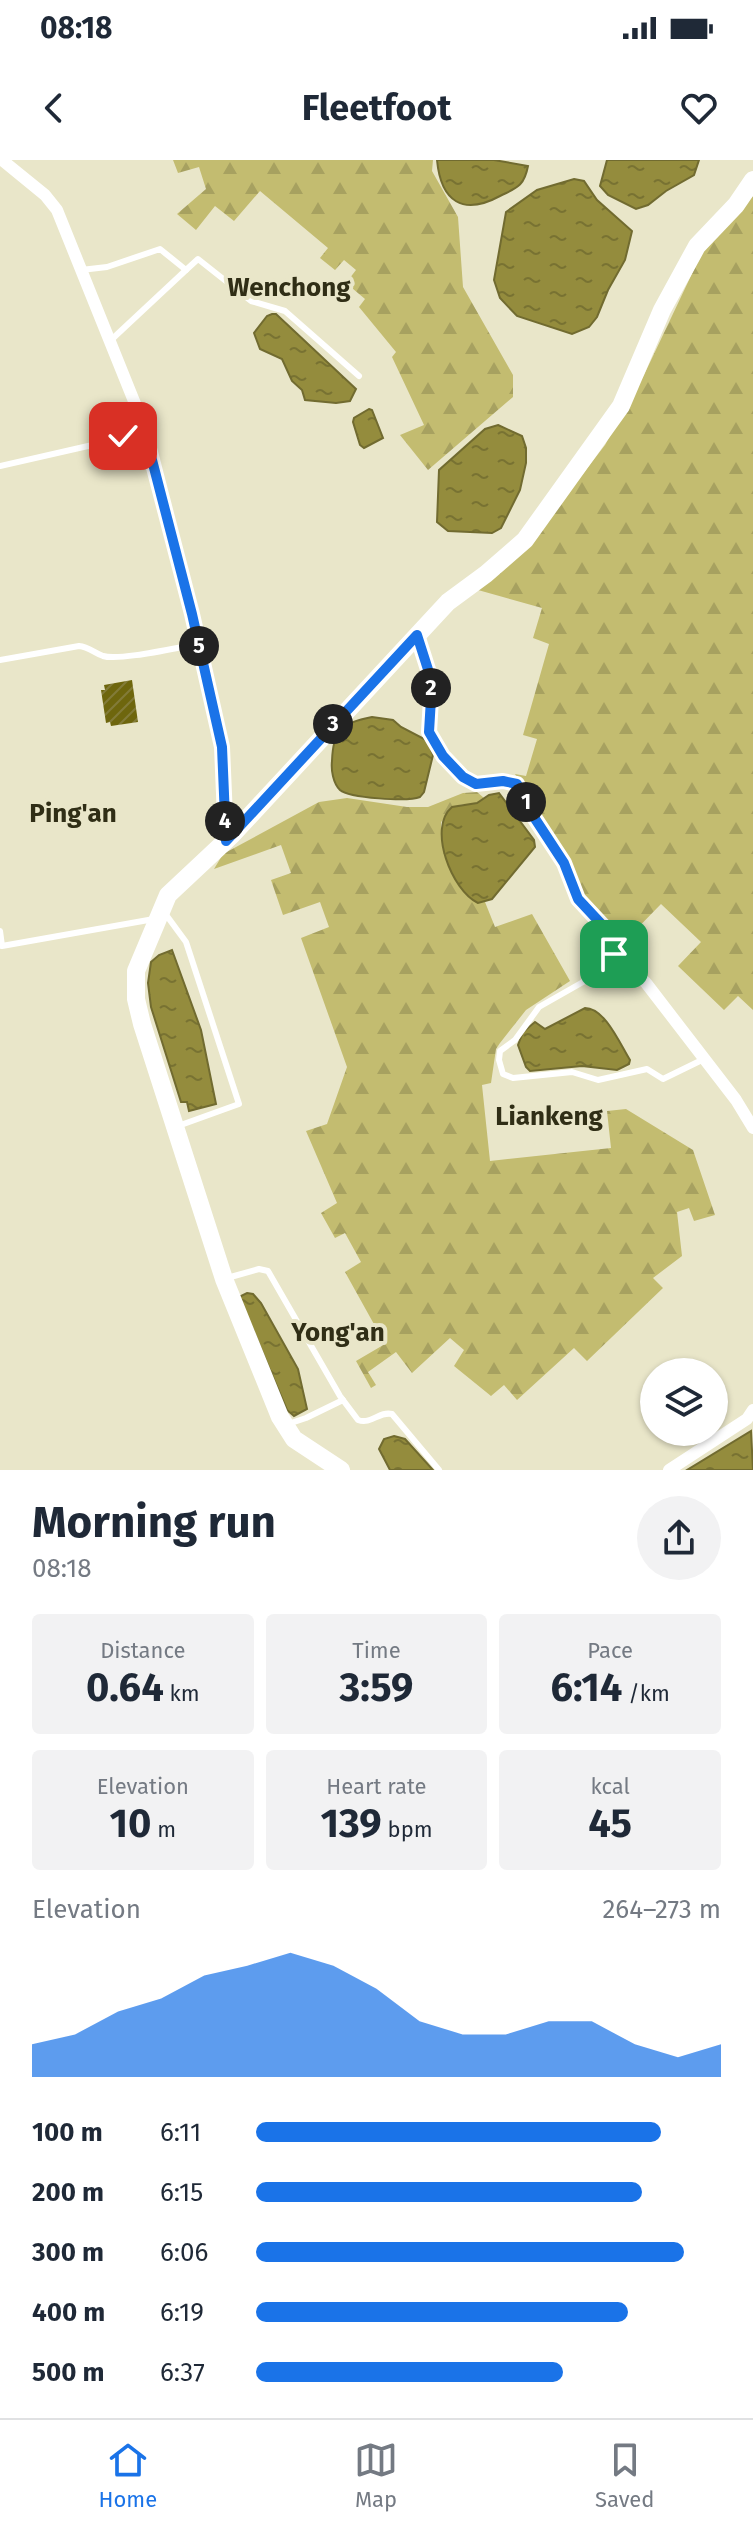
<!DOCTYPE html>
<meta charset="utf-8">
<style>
:root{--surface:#fff;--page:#f2f2f3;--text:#1f2937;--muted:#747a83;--line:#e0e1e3;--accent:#1a73e8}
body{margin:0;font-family:"Fira Sans",sans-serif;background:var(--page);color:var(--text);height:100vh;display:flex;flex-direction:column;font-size:30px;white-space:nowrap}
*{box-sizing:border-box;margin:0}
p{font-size:26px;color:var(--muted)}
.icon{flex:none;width:44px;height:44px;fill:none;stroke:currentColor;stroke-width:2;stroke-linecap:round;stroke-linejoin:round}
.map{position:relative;height:1310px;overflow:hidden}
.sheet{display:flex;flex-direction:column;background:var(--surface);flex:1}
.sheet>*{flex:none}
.buttons{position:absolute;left:640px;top:1198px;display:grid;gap:16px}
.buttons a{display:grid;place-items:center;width:88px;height:88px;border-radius:50%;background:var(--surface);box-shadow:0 2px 6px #0004;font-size:40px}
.pin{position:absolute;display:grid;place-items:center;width:68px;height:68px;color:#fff;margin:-34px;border-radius:16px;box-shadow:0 4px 12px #0006}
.km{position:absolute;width:40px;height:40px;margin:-20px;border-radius:50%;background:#222;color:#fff;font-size:22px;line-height:40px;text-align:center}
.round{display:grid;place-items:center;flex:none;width:84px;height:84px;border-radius:42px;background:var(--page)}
.headline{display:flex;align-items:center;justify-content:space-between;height:136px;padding:0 32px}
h1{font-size:44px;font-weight:700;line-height:60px}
.figures{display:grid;grid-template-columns:repeat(3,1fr);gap:12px;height:136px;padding:8px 32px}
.figures div{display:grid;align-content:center;border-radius:8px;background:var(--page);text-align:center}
.figures b{font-size:40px;font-weight:700}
.figures small{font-size:22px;font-weight:400}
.figures p{font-size:22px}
.chart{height:224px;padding:16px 32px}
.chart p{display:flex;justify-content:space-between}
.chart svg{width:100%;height:144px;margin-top:8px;fill:var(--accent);opacity:.7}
ul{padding:0 32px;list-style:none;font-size:26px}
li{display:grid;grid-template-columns:128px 96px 1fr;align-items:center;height:60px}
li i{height:20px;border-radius:10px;background:var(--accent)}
.status{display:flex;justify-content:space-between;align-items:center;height:56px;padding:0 40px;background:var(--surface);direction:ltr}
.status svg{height:22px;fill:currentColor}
header{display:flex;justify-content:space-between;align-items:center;height:104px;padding:0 32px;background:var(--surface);font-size:36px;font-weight:700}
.dock{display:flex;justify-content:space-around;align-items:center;height:112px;border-top:2px solid var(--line);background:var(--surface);font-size:22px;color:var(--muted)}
.dock a{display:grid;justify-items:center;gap:4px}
.dock .on{color:var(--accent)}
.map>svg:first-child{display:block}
</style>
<div class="status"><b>08:18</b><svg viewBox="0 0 49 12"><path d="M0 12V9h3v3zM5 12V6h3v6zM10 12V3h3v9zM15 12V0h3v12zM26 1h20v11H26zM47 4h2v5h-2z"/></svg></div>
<header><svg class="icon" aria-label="back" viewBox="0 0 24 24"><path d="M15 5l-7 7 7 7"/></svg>Fleetfoot<svg class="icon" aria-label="heart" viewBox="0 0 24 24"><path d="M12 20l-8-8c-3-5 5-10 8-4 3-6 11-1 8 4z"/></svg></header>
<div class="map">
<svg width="753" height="1310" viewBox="0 0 753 1310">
<defs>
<pattern id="forest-firs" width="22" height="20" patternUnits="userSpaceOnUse" patternTransform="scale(2)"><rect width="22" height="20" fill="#c3bc70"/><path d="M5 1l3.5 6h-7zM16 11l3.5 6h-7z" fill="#a7a160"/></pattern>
<pattern id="water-ripples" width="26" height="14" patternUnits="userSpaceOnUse" patternTransform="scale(2)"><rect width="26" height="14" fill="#948c3d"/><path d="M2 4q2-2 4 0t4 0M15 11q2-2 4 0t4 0" fill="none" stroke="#787232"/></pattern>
<pattern id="building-hatch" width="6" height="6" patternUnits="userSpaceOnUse" patternTransform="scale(2)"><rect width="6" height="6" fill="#6e660d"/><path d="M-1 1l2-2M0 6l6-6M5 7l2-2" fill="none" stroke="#827b38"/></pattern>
</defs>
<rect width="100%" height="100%" fill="#e9e6c9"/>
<g fill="url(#forest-firs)">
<polygon points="173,0 433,0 432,11 458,57 463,127 513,215 513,237 428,310 400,275 424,265 392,197 396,192 359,147 365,139 346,123 356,110 344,100 335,110 320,98 328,88 260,31 234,61 215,46 196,70 177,54 206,29 199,7 178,13"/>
<polygon points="753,36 753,850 738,836 724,850 678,806 701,782 661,744 621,785 585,742 515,614 526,616 537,579 523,575 549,484 533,478 542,448 478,430 523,392 605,285 644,215 707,82"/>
<path d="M477,632L484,638L477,643L459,645L441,662C441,691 451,724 475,742H485L495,767L532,754L570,821L526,850L500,883L496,889L491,923L482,925L490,1001L611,988L607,951L626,949L693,990L715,1055L694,1061L689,1048L677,1052L682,1096L653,1118L663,1128L587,1201L574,1188L517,1240L504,1225L491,1236L454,1206L464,1190L450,1178L412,1213L396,1192L368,1212L376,1225L371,1228L356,1201L385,1184L345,1112L361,1102L345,1073L335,1078L321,1053L337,1043L306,971L327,964L347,907L301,778L329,767L320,742L283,755L271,720L291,713L281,685L214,709L223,694L319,642L347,638L407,647H428L463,633Z"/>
</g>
<g fill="url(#water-ripples)" stroke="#716b30" stroke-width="2">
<path d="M437,0H494L528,6C524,27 516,28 500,36C463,56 441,42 437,0Z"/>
<polygon points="607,0 699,0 694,15 666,31 648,45 636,49 608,35 600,26"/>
<polygon points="574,19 584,21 597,40 632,71 625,100 608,130 597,157 589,167 572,174 517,156 500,138 494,120 506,52 537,30"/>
<polygon points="272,154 276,154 356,229 350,241 336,243 305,240 302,230 292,221 282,199 260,189 254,173 267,156"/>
<polygon points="369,249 372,250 383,278 364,288 360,285 353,262 354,258"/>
<polygon points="498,265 522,276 526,288 526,303 520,330 501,368 492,373 448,371 437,362 439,310 485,269"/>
<path d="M372,557L393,560L401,567L428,581L433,595L424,632L420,637C408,642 349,638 340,630C333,623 331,610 332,601C333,570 341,563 372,557Z"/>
<path d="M499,633L534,680L535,687L492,739L478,743C452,731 427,668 452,647L477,643L489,635Z"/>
<polygon points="172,790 201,870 216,944 189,951 187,942 181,942 151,847 148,823 151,802 159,795"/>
<path d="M585,848C605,848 620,884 630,900L629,904L617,910L582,906L530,911L526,907L518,885L523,872L535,862L545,869Z"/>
<polygon points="247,1133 253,1134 261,1143 298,1209 307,1249 294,1256 287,1250 239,1137"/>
<polygon points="751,1271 753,1310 687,1310"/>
<polygon points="394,1276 405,1279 433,1310 390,1310 379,1289 384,1279"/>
</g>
<polygon fill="url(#building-hatch)" points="132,520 138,562 111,566 110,562 106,563 101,530 105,530 104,525"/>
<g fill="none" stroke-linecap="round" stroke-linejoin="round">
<g stroke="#fff" stroke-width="6">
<polyline points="81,110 107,107 160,89 186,110 198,99 251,141 285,151 359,216"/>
<polyline points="110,181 186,110"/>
<polyline points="0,306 145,273"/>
<path d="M0,500L79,486C89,487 94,493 103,496C120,501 179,487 199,484"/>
<polyline points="164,752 186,782 239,944 178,966"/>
<polyline points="0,771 2,786 154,759"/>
<polyline points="614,794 583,822 539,847 515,880 500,891 499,900 503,914 513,918 572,912 598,920 647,909 663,919 704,899"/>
<path d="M227,1118L259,1109L268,1111L340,1236L358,1260C371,1265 379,1251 392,1254L439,1310"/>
<polyline points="288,1264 306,1258 343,1240"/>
</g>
<g stroke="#fff" stroke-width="12">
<polyline points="2,0 45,35 57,50 140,256 192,454 222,587 226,681"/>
<polyline points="417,475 431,518 429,572 443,596 463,617 476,624 503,621 517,624 530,651 564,703 578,739 606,769 614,794 646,823 736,940 753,968"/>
<polyline points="669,1310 747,1259 753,1250"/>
</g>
<polyline stroke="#fff" stroke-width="18" points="341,1310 294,1279 280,1257 224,1119 142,864 136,839 136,811 168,735 232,675 448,442 486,414 525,380 621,246 662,150 697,86 736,45 753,20"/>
</g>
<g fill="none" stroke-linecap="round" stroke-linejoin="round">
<g stroke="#fff" stroke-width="16">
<polyline id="route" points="123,276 145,273 192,454 222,587 226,681 417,475 432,522 429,572 443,596 463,617 476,624 503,621 517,624 530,651 564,703 578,739 606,769 614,794"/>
</g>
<use href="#route" stroke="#1a73e8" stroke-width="10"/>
</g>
<g text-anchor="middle" stroke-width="8" stroke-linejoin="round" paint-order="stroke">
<g font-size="26" font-weight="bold" fill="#302e16" stroke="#e9e6c9">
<text x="289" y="136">Wenchong</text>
<text x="73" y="662">Ping'an</text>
<text x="549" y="965">Liankeng</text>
<text x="338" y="1181">Yong'an</text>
</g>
</g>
</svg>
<div class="buttons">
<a><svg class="icon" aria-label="layers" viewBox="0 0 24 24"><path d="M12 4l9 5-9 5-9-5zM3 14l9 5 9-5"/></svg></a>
</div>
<div class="pin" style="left:614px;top:794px;background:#1e9e55"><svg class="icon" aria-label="arrive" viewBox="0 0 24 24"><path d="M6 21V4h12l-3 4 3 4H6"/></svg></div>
<div class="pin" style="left:123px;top:276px;background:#d93025"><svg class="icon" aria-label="check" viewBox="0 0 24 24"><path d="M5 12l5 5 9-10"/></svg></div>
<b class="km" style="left:526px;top:642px">1</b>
<b class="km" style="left:431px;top:528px">2</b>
<b class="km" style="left:333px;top:564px">3</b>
<b class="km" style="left:225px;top:661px">4</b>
<b class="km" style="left:199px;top:486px">5</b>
</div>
<section class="sheet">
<div class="headline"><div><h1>Morning run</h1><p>08:18</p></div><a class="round"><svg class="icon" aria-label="share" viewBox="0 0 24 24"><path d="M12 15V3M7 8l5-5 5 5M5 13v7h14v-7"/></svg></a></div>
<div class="figures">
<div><p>Distance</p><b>0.64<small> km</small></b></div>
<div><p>Time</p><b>3:59</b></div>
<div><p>Pace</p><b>6:14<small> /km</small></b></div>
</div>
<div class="figures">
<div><p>Elevation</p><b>10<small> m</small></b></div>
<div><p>Heart rate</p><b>139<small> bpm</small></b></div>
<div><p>kcal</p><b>45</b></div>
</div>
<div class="chart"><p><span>Elevation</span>264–273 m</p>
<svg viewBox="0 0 160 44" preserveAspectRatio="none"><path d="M0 44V34L10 31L20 24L30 20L40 13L50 10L60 6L70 10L80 17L90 27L100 31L110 31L120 27L130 27L140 34L150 38L160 34V44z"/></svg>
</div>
<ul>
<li><b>100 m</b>6:11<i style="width:87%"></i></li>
<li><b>200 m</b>6:15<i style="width:83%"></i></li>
<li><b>300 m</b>6:06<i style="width:92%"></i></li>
<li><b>400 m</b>6:19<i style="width:80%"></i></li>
<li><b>500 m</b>6:37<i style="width:66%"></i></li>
</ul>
</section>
<nav class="dock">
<a class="on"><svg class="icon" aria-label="home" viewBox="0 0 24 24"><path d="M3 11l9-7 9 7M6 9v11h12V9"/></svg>Home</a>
<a><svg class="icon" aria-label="map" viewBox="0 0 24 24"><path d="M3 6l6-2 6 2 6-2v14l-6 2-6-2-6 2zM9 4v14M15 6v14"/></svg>Map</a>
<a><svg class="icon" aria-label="saved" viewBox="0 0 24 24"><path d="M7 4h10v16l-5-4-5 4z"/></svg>Saved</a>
</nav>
